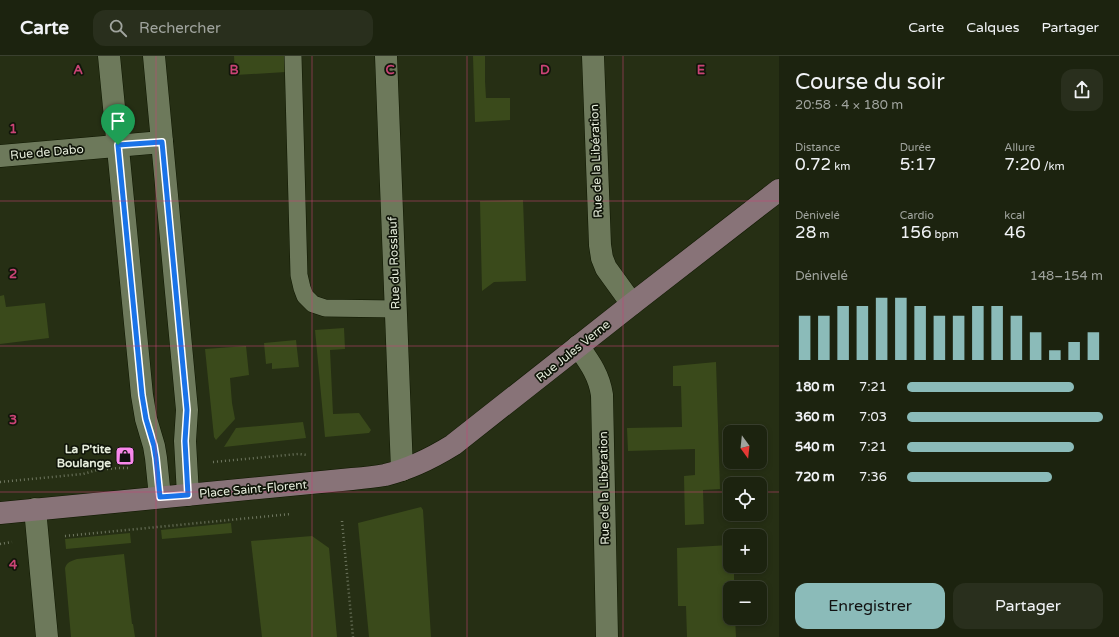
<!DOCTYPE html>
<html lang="fr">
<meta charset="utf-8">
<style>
:root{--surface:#1c230f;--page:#292f1d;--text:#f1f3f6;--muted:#a0a49e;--line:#3a402f;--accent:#8bbbb9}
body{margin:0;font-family:"Varela Round",sans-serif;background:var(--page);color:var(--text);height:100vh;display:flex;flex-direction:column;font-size:15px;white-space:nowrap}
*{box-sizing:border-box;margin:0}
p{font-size:13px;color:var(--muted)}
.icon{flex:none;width:22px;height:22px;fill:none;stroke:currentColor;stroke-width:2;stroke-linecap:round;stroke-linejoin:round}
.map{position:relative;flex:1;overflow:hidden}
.sheet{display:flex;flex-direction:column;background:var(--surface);width:340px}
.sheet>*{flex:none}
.needle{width:26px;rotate:165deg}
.controls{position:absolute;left:723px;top:369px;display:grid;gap:8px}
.controls a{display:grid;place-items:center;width:44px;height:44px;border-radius:8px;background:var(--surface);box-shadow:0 2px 6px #0003,0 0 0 1px var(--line);font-size:20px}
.pin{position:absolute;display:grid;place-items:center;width:34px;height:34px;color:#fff;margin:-41px -17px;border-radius:50% 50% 50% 0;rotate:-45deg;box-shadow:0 0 4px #0007}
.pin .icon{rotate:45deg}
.round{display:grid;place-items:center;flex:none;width:42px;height:42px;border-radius:12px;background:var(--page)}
.summary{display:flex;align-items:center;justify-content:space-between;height:68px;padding:0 16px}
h1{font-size:22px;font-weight:600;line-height:30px}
.stats{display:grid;grid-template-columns:repeat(3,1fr);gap:6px;height:68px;padding:4px 16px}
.stats div{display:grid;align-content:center}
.stats b{font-size:17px;font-weight:600}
.stats small{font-size:11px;font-weight:400}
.stats p{font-size:11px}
.chart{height:112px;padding:8px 16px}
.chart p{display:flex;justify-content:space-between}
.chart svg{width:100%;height:72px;margin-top:4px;stroke:var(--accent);stroke-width:6}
.action{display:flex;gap:8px;margin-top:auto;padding:8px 16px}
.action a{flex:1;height:46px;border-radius:12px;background:var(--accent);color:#111;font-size:16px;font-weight:600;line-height:46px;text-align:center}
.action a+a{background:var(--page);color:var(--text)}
ul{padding:0 16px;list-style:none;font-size:13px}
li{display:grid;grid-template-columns:64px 48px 1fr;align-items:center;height:30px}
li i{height:10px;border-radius:5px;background:var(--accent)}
header{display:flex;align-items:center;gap:24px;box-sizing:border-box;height:56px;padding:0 20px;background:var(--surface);border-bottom:1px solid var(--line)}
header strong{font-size:19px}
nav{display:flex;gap:22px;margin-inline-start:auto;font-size:14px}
.search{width:280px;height:36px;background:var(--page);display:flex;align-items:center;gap:10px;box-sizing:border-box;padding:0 14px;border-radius:12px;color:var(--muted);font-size:15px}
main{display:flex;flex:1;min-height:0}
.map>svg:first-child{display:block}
</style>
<header>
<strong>Carte</strong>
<div class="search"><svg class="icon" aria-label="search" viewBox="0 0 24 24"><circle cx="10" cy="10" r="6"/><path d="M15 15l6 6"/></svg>Rechercher</div>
<nav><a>Carte</a><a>Calques</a><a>Partager</a></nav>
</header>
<main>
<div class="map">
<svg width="779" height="581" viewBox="0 0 779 581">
<rect width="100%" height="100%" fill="#262f14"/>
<g fill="#3a4a1b">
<polygon points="234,0 285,0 286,16 235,19"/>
<polygon points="473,0 485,0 485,25 486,42 510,42 510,64 475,66"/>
<polygon points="523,144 526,225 494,226 482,235 480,145"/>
<polygon points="4,239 6,251 45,247 49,282 0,288 0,240"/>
<polygon points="344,272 345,293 330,294 333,358 359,357 371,374 369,377 325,381 315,274"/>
<polygon points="296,284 299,311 272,313 272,307 266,308 264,287"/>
<polygon points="246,290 249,319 230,322 232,347 235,363 216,384 214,381 205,293"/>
<polygon points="716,306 720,433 703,434 704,468 685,469 684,420 695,419 695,393 628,395 627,372 682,371 681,330 673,330 673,310"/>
<polygon points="303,366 306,382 224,391 236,372"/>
<polygon points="421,451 423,454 431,581 369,581 358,467"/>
<polygon points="231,467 232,477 162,483 161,474"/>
<polygon points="130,477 131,487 66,493 65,483"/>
<polygon points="312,480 329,492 337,581 262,581 251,485"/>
<polygon points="730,489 730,510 734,510 734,532 730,532 730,562 735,562 736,581 687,581 686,550 678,550 677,492"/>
<path d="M124,498L132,568H133L135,581H71L65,512C67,506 71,505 77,503Z"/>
</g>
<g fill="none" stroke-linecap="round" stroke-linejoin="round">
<g stroke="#0f1700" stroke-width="18">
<polyline id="lane" points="293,0 299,219 302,232 305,240 313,248 325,252 396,253"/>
</g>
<g stroke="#0f1700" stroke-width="23">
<g id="street">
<polyline points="109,0 142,339 146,363 154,390 156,402 160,441"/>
<polyline points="154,0 187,354 185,385 188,439"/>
<polyline points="386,0 402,414"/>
<polyline points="593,0 600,189 602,202 606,212 632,248"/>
<polyline points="0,100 162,86"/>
<path d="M578,290C590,307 599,319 602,339L607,581"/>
<polyline points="35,453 47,581"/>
</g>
</g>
<g stroke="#0f1700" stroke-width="23">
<path id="secondary" d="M0,457L352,423C363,422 374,421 385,419C410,413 432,402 453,389L632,248L779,134"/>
</g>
<g stroke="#6f7760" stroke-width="2.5" stroke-dasharray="1 3" stroke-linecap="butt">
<polyline points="213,406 298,398 308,399"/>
<polyline points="0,426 83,418 97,414 118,412 130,412"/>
<polyline points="342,465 353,581"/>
<polyline points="65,480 291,458"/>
<polyline points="0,488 12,486"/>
</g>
<use href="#lane" stroke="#6d795b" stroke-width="17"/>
<use href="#street" stroke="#6d795b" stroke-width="22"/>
<use href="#secondary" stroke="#887378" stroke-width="22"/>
</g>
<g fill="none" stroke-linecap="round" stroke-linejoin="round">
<g stroke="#fff" stroke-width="8">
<polygon id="route" points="162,86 187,354 185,385 188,439 160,441 156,402 154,390 146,363 142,339 118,89"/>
</g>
<use href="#route" stroke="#1a73e8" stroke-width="5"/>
</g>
<path fill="none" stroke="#c94375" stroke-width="1" stroke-opacity="0.55" d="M156,0V581M312,0V581M467,0V581M623,0V581M0,145H779M0,290H779M0,436H730M760,436H779"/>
<defs>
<g id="shop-square" transform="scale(1)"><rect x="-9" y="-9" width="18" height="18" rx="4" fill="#f888eb" stroke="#11160a"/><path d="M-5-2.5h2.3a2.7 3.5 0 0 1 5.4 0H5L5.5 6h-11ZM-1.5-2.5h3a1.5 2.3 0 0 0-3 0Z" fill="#111"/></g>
</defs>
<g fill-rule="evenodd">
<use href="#shop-square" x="125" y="400"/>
</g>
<g text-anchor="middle" stroke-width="3.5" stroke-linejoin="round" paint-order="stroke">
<g font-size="12" fill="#e6eddc" stroke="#11160a">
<text transform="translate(47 96) rotate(-5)" y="4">Rue de Dabo</text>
<text transform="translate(596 105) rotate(-92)" y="4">Rue de la Libération</text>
<text transform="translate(394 207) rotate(-92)" y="4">Rue du Rosslauf</text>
<text transform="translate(573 295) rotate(-39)" y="4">Rue Jules Verne</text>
<text transform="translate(604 432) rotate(-91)" y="4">Rue de la Libération</text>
<text transform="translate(253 433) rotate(-5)" y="4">Place Saint-Florent</text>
</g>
<g font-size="12" font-weight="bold" fill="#e6eddc" stroke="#11160a" text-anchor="end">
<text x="111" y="397">La P'tite<tspan x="111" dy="14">Boulange</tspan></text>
</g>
</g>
<g font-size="13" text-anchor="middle" font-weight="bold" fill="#c94375" stroke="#11160a" stroke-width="3.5" stroke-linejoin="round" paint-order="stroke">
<text x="78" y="18">A</text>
<text x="234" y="18">B</text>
<text x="390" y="18">C</text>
<text x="545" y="18">D</text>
<text x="701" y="18">E</text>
<text x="13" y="77">1</text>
<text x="13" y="222">2</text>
<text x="13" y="368">3</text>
<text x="13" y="513">4</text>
</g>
</svg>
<div class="controls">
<a><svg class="needle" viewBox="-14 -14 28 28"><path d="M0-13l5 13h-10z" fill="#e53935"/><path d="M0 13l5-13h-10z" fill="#a0a49e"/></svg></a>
<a><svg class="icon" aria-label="locate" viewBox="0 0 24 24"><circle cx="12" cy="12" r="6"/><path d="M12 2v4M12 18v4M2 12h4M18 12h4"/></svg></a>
<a>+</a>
<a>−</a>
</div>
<div class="pin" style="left:118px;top:89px;background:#1e9e55"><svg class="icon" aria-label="arrive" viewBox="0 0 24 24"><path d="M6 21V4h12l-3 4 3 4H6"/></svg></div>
</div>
<section class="sheet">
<div class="summary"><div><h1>Course du soir</h1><p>20:58 · 4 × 180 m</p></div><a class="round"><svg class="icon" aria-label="share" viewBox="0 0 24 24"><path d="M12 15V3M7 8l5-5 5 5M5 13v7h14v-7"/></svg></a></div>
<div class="stats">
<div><p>Distance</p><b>0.72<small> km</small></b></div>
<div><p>Durée</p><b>5:17</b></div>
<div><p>Allure</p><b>7:20<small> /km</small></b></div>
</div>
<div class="stats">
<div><p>Dénivelé</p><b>28<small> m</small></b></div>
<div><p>Cardio</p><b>156<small> bpm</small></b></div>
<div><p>kcal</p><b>46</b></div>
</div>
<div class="chart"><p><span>Dénivelé</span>148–154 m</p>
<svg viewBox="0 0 160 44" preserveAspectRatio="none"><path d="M5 44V17M15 44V17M25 44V11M35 44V11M45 44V6M55 44V6M65 44V11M75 44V17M85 44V17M95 44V11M105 44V11M115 44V17M125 44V27M135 44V38M145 44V33M155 44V27"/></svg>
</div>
<ul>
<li><b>180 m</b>7:21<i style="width:85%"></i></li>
<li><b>360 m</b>7:03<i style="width:100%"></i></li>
<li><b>540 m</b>7:21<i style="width:85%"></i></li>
<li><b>720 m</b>7:36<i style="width:74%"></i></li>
</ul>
<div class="action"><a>Enregistrer</a><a>Partager</a></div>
</section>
</main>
